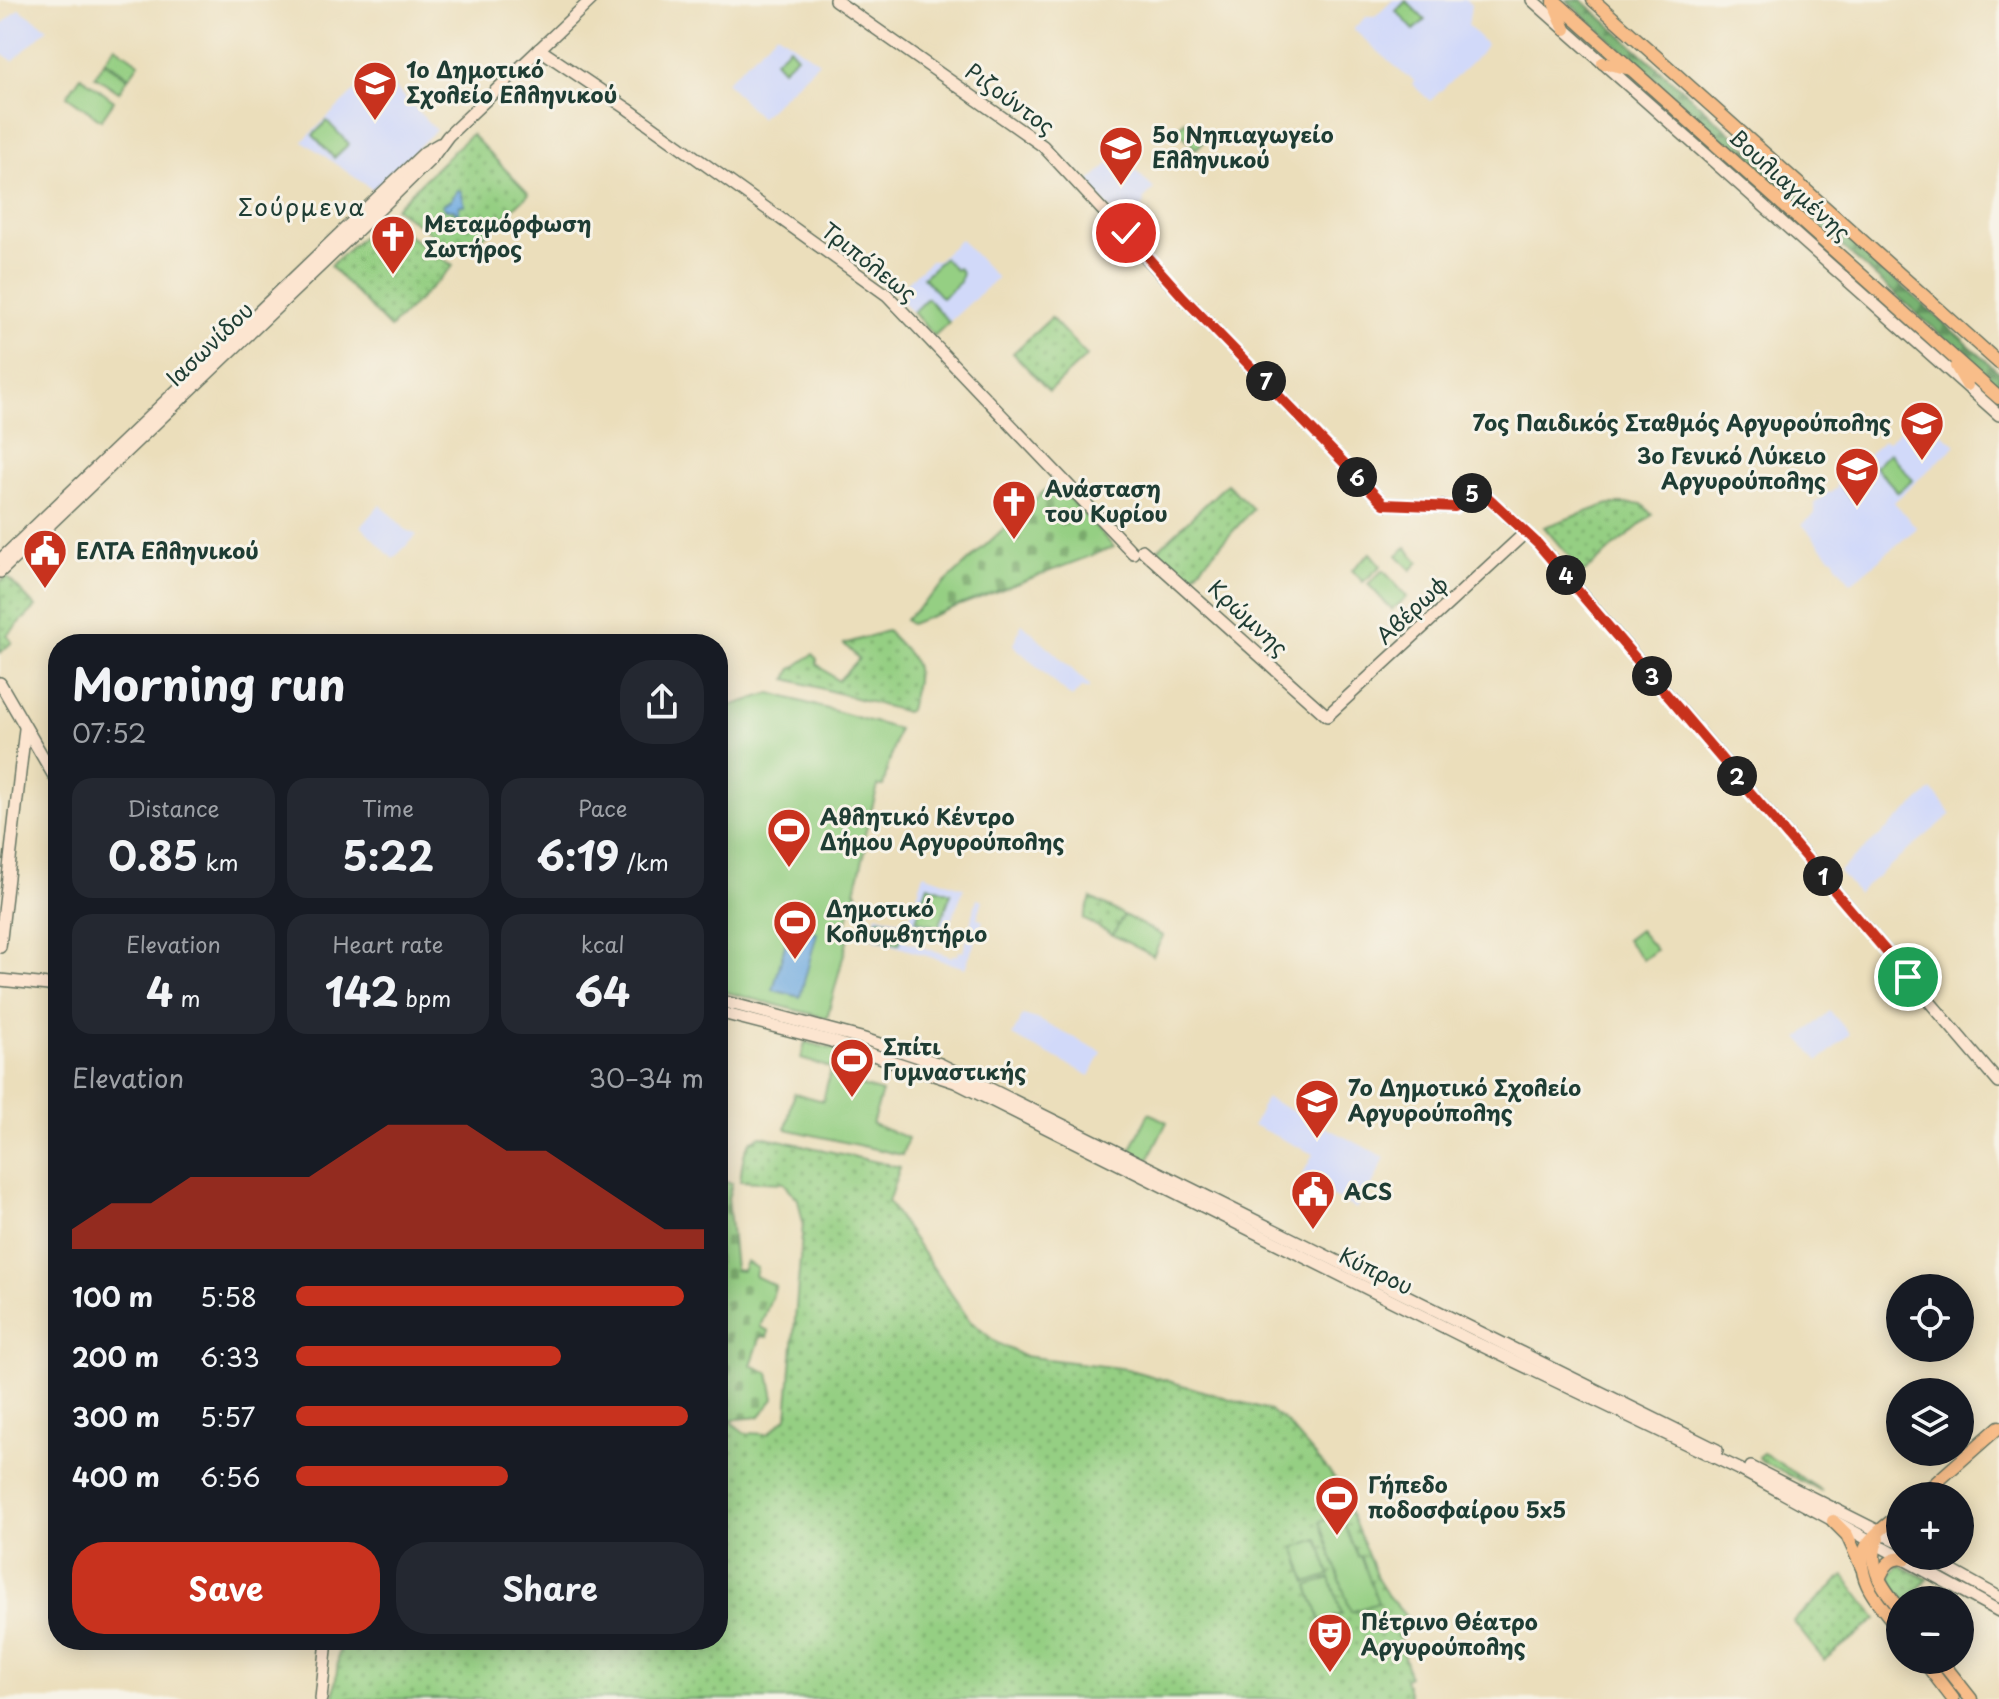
<!DOCTYPE html>
<meta charset="utf-8">
<style>
:root{--surface:#171b24;--page:#242831;--text:#f1f3f6;--muted:#9ea1a6;--accent:#c8321e}
body{margin:0;font-family:"Playpen Sans",sans-serif;background:var(--page);color:var(--text);height:100vh;display:flex;flex-direction:column;font-size:30px;white-space:nowrap}
*{box-sizing:border-box;margin:0}
p{font-size:26px;color:var(--muted)}
.icon{flex:none;width:44px;height:44px;fill:none;stroke:currentColor;stroke-width:2;stroke-linecap:round;stroke-linejoin:round}
.map{position:relative;flex:1;overflow:hidden}
.sheet{position:absolute;left:48px;top:634px;width:680px;height:1016px;display:flex;flex-direction:column;background:var(--surface);border-radius:32px;box-shadow:0 4px 20px #0003}
.sheet>*{flex:none}
.controls{position:absolute;left:1886px;top:1274px;display:grid;gap:16px}
.controls a{display:grid;place-items:center;width:88px;height:88px;border-radius:50%;background:var(--surface);box-shadow:0 4px 20px #0003;font-size:40px}
.pin{position:absolute;display:grid;place-items:center;width:68px;height:68px;color:#fff;margin:-34px;border:4px solid #fff;border-radius:50%;box-shadow:0 2px 8px #0007}
.km{position:absolute;width:40px;height:40px;margin:-20px;border-radius:50%;background:#222;color:#fff;font-size:22px;line-height:40px;text-align:center}
.round{display:grid;place-items:center;flex:none;width:84px;height:84px;border-radius:32px;background:var(--page)}
.overview{display:flex;align-items:center;justify-content:space-between;height:136px;padding:0 24px}
h1{font-size:44px;font-weight:700;line-height:60px}
.figures{display:grid;grid-template-columns:repeat(3,1fr);gap:12px;height:136px;padding:8px 24px}
.figures div{display:grid;align-content:center;border-radius:20px;background:var(--page);text-align:center}
.figures b{font-size:40px;font-weight:700}
.figures small{font-size:22px;font-weight:400}
.figures p{font-size:22px}
.chart{height:224px;padding:16px 24px}
.chart p{display:flex;justify-content:space-between}
.chart svg{width:100%;height:144px;margin-top:8px;fill:var(--accent);opacity:.7}
.button{display:flex;gap:16px;margin-top:auto;padding:16px 24px}
.button a{flex:1;height:92px;border-radius:32px;background:var(--accent);color:#fff;font-size:32px;font-weight:700;line-height:92px;text-align:center}
.button a+a{background:var(--page);color:var(--text)}
ul{padding:0 24px;list-style:none;font-size:26px}
li{display:grid;grid-template-columns:128px 96px 1fr;align-items:center;height:60px}
li i{height:20px;border-radius:10px;background:var(--accent)}
.map>svg:first-child{display:block}
</style>
<div class="map">
<svg width="1999" height="1699" viewBox="0 0 1999 1699">
<defs>
<pattern id="grass-dots" width="8" height="8" patternUnits="userSpaceOnUse" patternTransform="scale(2)"><rect width="8" height="8" fill="#95cf83"/><path d="M2 2h.1M6 6h.1" fill="none" stroke="#79a96c" stroke-width="1.8" stroke-linecap="round"/></pattern>
<pattern id="forest-firs" width="22" height="20" patternUnits="userSpaceOnUse" patternTransform="scale(2)"><rect width="22" height="20" fill="#78b271"/><path d="M5 1l3.5 6h-7zM16 11l3.5 6h-7z" fill="#62925e"/></pattern>
<pattern id="cemetery-stones" width="16" height="16" patternUnits="userSpaceOnUse" patternTransform="scale(2)"><rect width="16" height="16" fill="#95cf83"/><path d="M2 7V4a2 2 0 0 1 4 0v3zM10 15v-3a2 2 0 0 1 4 0v3z" fill="#79a96c"/></pattern>
</defs>
<rect width="100%" height="100%" fill="#f7f3e8"/>
<filter id="ink" filterUnits="userSpaceOnUse"><feTurbulence type="fractalNoise" baseFrequency=".0125" numOctaves="2"/><feDisplacementMap in="SourceGraphic" scale="16" xChannelSelector="R" yChannelSelector="G"/><feConvolveMatrix kernelMatrix="1 2 1 2 8 2 1 2 1" color-interpolation-filters="sRGB"/></filter>
<filter id="wash" filterUnits="userSpaceOnUse"><feTurbulence type="fractalNoise" baseFrequency=".006" numOctaves="4" result="noise"/><feDisplacementMap in="SourceGraphic" scale="32" xChannelSelector="R" yChannelSelector="G"/><feGaussianBlur stdDeviation="1.8" result="paint"/><feColorMatrix in="noise" values="0 0 0 0 0 0 0 0 0 0 0 0 0 0 0 0 0 1.4 0 .05"/><feComposite in="paint" operator="in"/></filter>
<g filter="url(#wash)">
<rect width="100%" height="100%" fill="#ebdebb"/>
<g fill="#d1d9f9">
<polygon points="1393,0 1466,0 1471,5 1468,26 1486,44 1481,53 1430,101 1412,84 1414,81 1409,76 1407,77 1353,29 1366,17 1375,17"/>
<polygon points="19,9 48,28 13,61 0,52 0,26"/>
<polygon points="777,33 819,62 760,118 726,82"/>
<polygon points="377,69 436,130 373,190 303,141"/>
<polygon points="1119,154 1154,189 1143,200 1145,203 1141,210 1125,224 1087,184"/>
<polygon points="960,239 997,278 934,336 895,293 930,261 937,261"/>
<polygon points="1920,416 1956,445 1894,502 1917,528 1851,583 1835,563 1835,559 1829,556 1802,524 1815,513 1815,503 1827,492 1830,493 1837,488 1836,484 1884,440 1888,442 1913,417"/>
<polygon points="380,504 405,529 417,535 393,559 361,526"/>
<polygon points="1022,623 1090,686 1088,689 1081,688 1072,698 1013,645"/>
<polygon points="1932,790 1952,814 1857,893 1839,871"/>
<polygon points="924,874 964,888 948,929 944,932 931,928 929,933 910,927 905,941 952,957 953,954 958,956 959,951 963,952 977,898 983,900 977,918 983,921 965,968 870,938 876,914 908,923"/>
<polygon points="1830,1011 1850,1034 1819,1061 1799,1038"/>
<polygon points="1023,1015 1037,1019 1102,1052 1090,1076 1012,1036"/>
<polygon points="1266,1098 1385,1157 1372,1186 1363,1195 1356,1209 1300,1180 1313,1154 1253,1125"/>
</g>
<g fill="url(#grass-dots)" stroke="#5a865c" stroke-width="2">
<polygon points="471,134 529,194 468,251 460,254 395,208"/>
<polygon points="383,218 453,266 390,328 330,266"/>
<polygon points="1051,318 1087,356 1049,391 1013,353"/>
<polygon points="1227,484 1253,509 1188,581 1156,551"/>
<polygon points="1609,504 1642,504 1652,515 1583,573 1544,527"/>
<polygon points="6,576 36,607 7,635 12,642 0,653 0,582"/>
<path d="M887,631C920,666 922,662 909,710L906,712L787,679L791,670L813,654L817,659V664L838,681L859,659L844,644Z"/>
<polygon points="1091,898 1124,915 1113,935 1083,919"/>
<path d="M761,1136L900,1167L888,1202L970,1321L997,1343L1023,1356L1127,1369L1268,1410L1285,1421L1339,1483L1335,1486L1352,1516L1378,1580L1388,1596L1410,1621L1398,1635L1408,1671L1409,1676L1405,1679L1411,1699H334L340,1640H718V1412L745,1433L768,1434L787,1417L803,1223L798,1199L784,1183L740,1181C743,1164 741,1142 761,1136Z"/>
<polygon points="1763,1453 1767,1455 1822,1491 1762,1462 1758,1457"/>
<polygon points="1899,1565 1928,1579 1907,1600 1902,1600 1892,1582 1892,1573"/>
<polygon points="1844,1576 1877,1619 1824,1660 1793,1621"/>
</g>
<polygon fill="url(#forest-firs)" stroke="#4c7852" stroke-width="2" points="1566,0 1582,0 1585,3 1999,372 1999,387"/>
<g fill="url(#cemetery-stones)" stroke="#5a865c" stroke-width="2">
<polygon points="1054,482 1114,547 910,624 905,620"/>
<polygon points="718,1181 732,1183 728,1198 735,1270 742,1271 746,1262 757,1268 755,1276 776,1286 760,1327 769,1331 767,1337 761,1336 751,1365 769,1373 774,1399 759,1417 726,1420 718,1412"/>
</g>
<g fill="#95cf83" stroke="#5a865c" stroke-width="2">
<polygon points="1406,1 1425,20 1414,30 1396,11"/>
<polygon points="115,46 139,63 129,77 105,60"/>
<polygon points="789,47 797,56 783,69 775,60"/>
<polygon points="104,62 128,78 119,92 95,76"/>
<polygon points="81,76 114,101 101,120 67,96"/>
<polygon points="327,121 349,144 334,158 313,135"/>
<polygon points="1185,121 1204,141 1196,149 1177,129"/>
<polygon points="944,258 955,270 958,268 962,272 960,282 942,298 923,277"/>
<polygon points="927,298 949,322 934,336 913,312"/>
<polygon points="1890,453 1913,480 1898,492 1875,466"/>
<polygon points="1861,470 1870,481 1850,498 1841,486"/>
<polygon points="1406,547 1419,562 1411,570 1397,555"/>
<polygon points="1370,553 1381,566 1363,582 1352,570"/>
<polygon points="1383,570 1407,597 1392,610 1368,584"/>
<polygon points="771,693 898,729 883,786 878,786 862,845 866,847 855,891 857,892 854,902 852,902 846,925 851,927 827,1018 718,990 718,710"/>
<polygon points="928,885 951,893 939,927 916,920"/>
<polygon points="1124,915 1163,936 1153,956 1113,935"/>
<polygon points="878,918 905,926 899,944 872,936"/>
<polygon points="1639,930 1656,950 1643,960 1626,940"/>
<polygon points="805,1042 868,1058 861,1086 882,1092 872,1124 908,1138 902,1155 786,1129 794,1093 823,1101 831,1068 801,1059"/>
<polygon points="1149,1113 1167,1122 1148,1160 1130,1151"/>
<polygon points="1340,1515 1358,1557 1361,1556 1378,1603 1351,1612 1320,1522"/>
<polygon points="1318,1539 1330,1575 1307,1583 1295,1547"/>
<polygon points="1330,1578 1342,1614 1321,1622 1308,1586"/>
</g>
<g fill="#70aae0" stroke="#48748a" stroke-width="2">
<polygon points="457,190 461,191 465,205 460,205 457,215 454,209 445,209 442,205 451,200"/>
<polygon points="790,926 817,933 800,997 773,990"/>
</g>
</g>
<g filter="url(#ink)">
<g fill="none" stroke-linecap="round" stroke-linejoin="round">
<g stroke="#667563" stroke-width="14">
<g id="secondary">
<polyline points="835,0 1043,146 1183,297 1384,504 1455,507 1478,488 1538,544 1562,571 1999,1083"/>
<polyline points="1532,0 1999,415"/>
<polyline points="539,49 628,109 887,295 1133,553"/>
<polyline points="1142,550 1327,716 1525,533"/>
<polyline points="0,560 425,152 439,144"/>
<polyline points="0,572 382,207 431,159 448,136 591,0"/>
<polyline points="0,683 58,783"/>
<polyline points="0,947 25,729"/>
<polyline points="0,980 58,986"/>
<polyline points="718,1000 861,1038 940,1064 1717,1450"/>
<polyline points="718,1012 831,1041 955,1082 1470,1340 1739,1469 1999,1611"/>
<polyline points="1751,1467 1900,1542"/>
<polyline points="1925,1556 1999,1597"/>
<polyline points="321,1699 327,1640"/>
</g>
</g>
<g stroke="#667563" stroke-width="15">
<g id="primary">
<polyline points="1554,0 1999,398"/>
<polyline points="1593,0 1999,363"/>
<polyline points="1554,3 1565,29"/>
<polyline points="1603,63 1631,69"/>
<polyline points="1956,366 1967,385"/>
<polyline points="1921,1496 1999,1427"/>
<path d="M1900,1514C1890,1523 1874,1533 1867,1545C1850,1577 1883,1608 1900,1630"/>
<polyline points="1833,1521 1847,1535 1862,1568"/>
<path d="M1878,1538C1866,1567 1883,1588 1900,1609"/>
<path d="M1879,1579C1884,1567 1890,1556 1905,1559"/>
<polyline points="1923,1660 1953,1699"/>
<polyline points="1940,1660 1971,1699"/>
</g>
</g>
<use href="#secondary" stroke="#fce5d0" stroke-width="11"/>
<use href="#primary" stroke="#f8bd89" stroke-width="12"/>
</g>
</g>
<g fill="none" stroke-linecap="round" stroke-linejoin="round" filter="url(#ink)">
<g stroke="#fff" stroke-width="16">
<polyline id="route" points="1126,233 1183,297 1384,504 1455,507 1478,488 1538,544 1908,977"/>
</g>
<use href="#route" stroke="#c8321e" stroke-width="10"/>
</g>
<defs>
<g id="school-pin" transform="scale(2.3)"><path d="M0 17L-7.5 6A9.5 9.5 0 1 1 7.5 6Z" fill="#c8321e" stroke="#f7f3e8"/><path d="M0-5L7-2L0 1L-7-2ZM-4 1L0 2.5L4 1V4Q0 6-4 4Z" fill="#fff"/></g>
<g id="church-pin" transform="scale(2.3)"><path d="M0 17L-7.5 6A9.5 9.5 0 1 1 7.5 6Z" fill="#c8321e" stroke="#f7f3e8"/><path d="M-1.2-6h2.4v3.5h3.3v2.4h-3.3V6h-2.4V-.1h-3.3v-2.4h3.3Z" fill="#fff"/></g>
<g id="civic-pin" transform="scale(2.3)"><path d="M0 17L-7.5 6A9.5 9.5 0 1 1 7.5 6Z" fill="#c8321e" stroke="#f7f3e8"/><path d="M-.6-6.5H3V-4.5H.6V-3L4-1V1h2V6H-6V1h2V-1L-.6-3ZM-1.2 2.5V6h2.4V2.5Z" fill="#fff"/></g>
<g id="stadium-pin" transform="scale(2.3)"><path d="M0 17L-7.5 6A9.5 9.5 0 1 1 7.5 6Z" fill="#c8321e" stroke="#f7f3e8"/><path d="M0-5a6.5 5 0 1 0 0 10a6.5 5 0 1 0 0-10ZM-3.5-1.8h7v3.6h-7Z" fill="#fff"/></g>
<g id="theatre-pin" transform="scale(2.3)"><path d="M0 17L-7.5 6A9.5 9.5 0 1 1 7.5 6Z" fill="#c8321e" stroke="#f7f3e8"/><path d="M-5-5.5Q0-4 5-5.5V0Q5 5 0 6Q-5 5-5 0ZM-3.3-2.5H-1v1.5H-3.3ZM1-2.5H3.3v1.5H1ZM-2.8 1Q0 5.5 2.8 1Z" fill="#fff"/></g>
</defs>
<g fill-rule="evenodd">
<use href="#school-pin" x="375" y="83"/>
<use href="#school-pin" x="1121" y="148"/>
<use href="#church-pin" x="393" y="237"/>
<use href="#school-pin" x="1922" y="423"/>
<use href="#school-pin" x="1857" y="469"/>
<use href="#church-pin" x="1014" y="502"/>
<use href="#civic-pin" x="45" y="551"/>
<use href="#stadium-pin" x="789" y="830"/>
<use href="#stadium-pin" x="795" y="922"/>
<use href="#stadium-pin" x="852" y="1060"/>
<use href="#school-pin" x="1317" y="1101"/>
<use href="#civic-pin" x="1313" y="1192"/>
<use href="#stadium-pin" x="1337" y="1498"/>
<use href="#theatre-pin" x="1330" y="1635"/>
</g>
<g text-anchor="middle" stroke-width="6" stroke-linejoin="round" paint-order="stroke">
<g font-size="22" font-weight="bold" fill="#1f3d34" stroke="#f7f3e8" text-anchor="start">
<text x="406" y="78">1ο Δημοτικό<tspan x="406" dy="25">Σχολείο Ελληνικού</tspan></text>
<text x="1152" y="143">5ο Νηπιαγωγείο<tspan x="1152" dy="25">Ελληνικού</tspan></text>
<text x="424" y="232">Μεταμόρφωση<tspan x="424" dy="25">Σωτήρος</tspan></text>
<text x="1891" y="431" text-anchor="end">7ος Παιδικός Σταθμός Αργυρούπολης</text>
<text x="1826" y="464" text-anchor="end">3ο Γενικό Λύκειο<tspan x="1826" dy="25">Αργυρούπολης</tspan></text>
<text x="1045" y="497">Ανάσταση<tspan x="1045" dy="25">του Κυρίου</tspan></text>
<text x="76" y="559">ΕΛΤΑ Ελληνικού</text>
<text x="820" y="825">Αθλητικό Κέντρο<tspan x="820" dy="25">Δήμου Αργυρούπολης</tspan></text>
<text x="826" y="917">Δημοτικό<tspan x="826" dy="25">Κολυμβητήριο</tspan></text>
<text x="883" y="1055">Σπίτι<tspan x="883" dy="25">Γυμναστικής</tspan></text>
<text x="1348" y="1096">7ο Δημοτικό Σχολείο<tspan x="1348" dy="25">Αργυρούπολης</tspan></text>
<text x="1344" y="1200">ACS</text>
<text x="1368" y="1493">Γήπεδο<tspan x="1368" dy="25">ποδοσφαίρου 5x5</tspan></text>
<text x="1361" y="1630">Πέτρινο Θέατρο<tspan x="1361" dy="25">Αργυρούπολης</tspan></text>
</g>
<g font-size="22" fill="#1f3d34" stroke="#f7f3e8">
<text transform="translate(1010 99) rotate(36)" y="8">Ριζούντος</text>
<text transform="translate(1790 185) rotate(42)" y="8">Βουλιαγμένης</text>
<text transform="translate(869 262) rotate(38)" y="8">Τριπόλεως</text>
<text transform="translate(210 344) rotate(-44)" y="8">Ιασωνίδου</text>
<text transform="translate(1412 610) rotate(-43)" y="8">Αβέρωφ</text>
<text transform="translate(1248 618) rotate(43)" y="8">Κρώμνης</text>
<text transform="translate(1376 1271) rotate(26)" y="8">Κύπρου</text>
</g>
<g font-size="24" letter-spacing="2" fill="#1f3d34" stroke="#f7f3e8">
<text x="302" y="216">Σούρμενα</text>
</g>
</g>
</svg>
<div class="controls">
<a><svg class="icon" aria-label="locate" viewBox="0 0 24 24"><circle cx="12" cy="12" r="6"/><path d="M12 2v4M12 18v4M2 12h4M18 12h4"/></svg></a>
<a><svg class="icon" aria-label="layers" viewBox="0 0 24 24"><path d="M12 4l9 5-9 5-9-5zM3 14l9 5 9-5"/></svg></a>
<a>+</a>
<a>−</a>
</div>
<div class="pin" style="left:1908px;top:977px;background:#1e9e55"><svg class="icon" aria-label="arrive" viewBox="0 0 24 24"><path d="M6 21V4h12l-3 4 3 4H6"/></svg></div>
<div class="pin" style="left:1126px;top:233px;background:#d93025"><svg class="icon" aria-label="check" viewBox="0 0 24 24"><path d="M5 12l5 5 9-10"/></svg></div>
<b class="km" style="left:1823px;top:876px">1</b>
<b class="km" style="left:1737px;top:776px">2</b>
<b class="km" style="left:1652px;top:676px">3</b>
<b class="km" style="left:1566px;top:575px">4</b>
<b class="km" style="left:1472px;top:493px">5</b>
<b class="km" style="left:1357px;top:477px">6</b>
<b class="km" style="left:1266px;top:381px">7</b>
<section class="sheet">
<div class="overview"><div><h1>Morning run</h1><p>07:52</p></div><a class="round"><svg class="icon" aria-label="share" viewBox="0 0 24 24"><path d="M12 15V3M7 8l5-5 5 5M5 13v7h14v-7"/></svg></a></div>
<div class="figures">
<div><p>Distance</p><b>0.85<small> km</small></b></div>
<div><p>Time</p><b>5:22</b></div>
<div><p>Pace</p><b>6:19<small> /km</small></b></div>
</div>
<div class="figures">
<div><p>Elevation</p><b>4<small> m</small></b></div>
<div><p>Heart rate</p><b>142<small> bpm</small></b></div>
<div><p>kcal</p><b>64</b></div>
</div>
<div class="chart"><p><span>Elevation</span>30–34 m</p>
<svg viewBox="0 0 160 44" preserveAspectRatio="none"><path d="M0 44V38L10 30L20 30L30 22L40 22L50 22L60 22L70 14L80 6L90 6L100 6L110 14L120 14L130 22L140 30L150 38L160 38V44z"/></svg>
</div>
<ul>
<li><b>100 m</b>5:58<i style="width:95%"></i></li>
<li><b>200 m</b>6:33<i style="width:65%"></i></li>
<li><b>300 m</b>5:57<i style="width:96%"></i></li>
<li><b>400 m</b>6:56<i style="width:52%"></i></li>
</ul>
<div class="button"><a>Save</a><a>Share</a></div>
</section>
</div>
